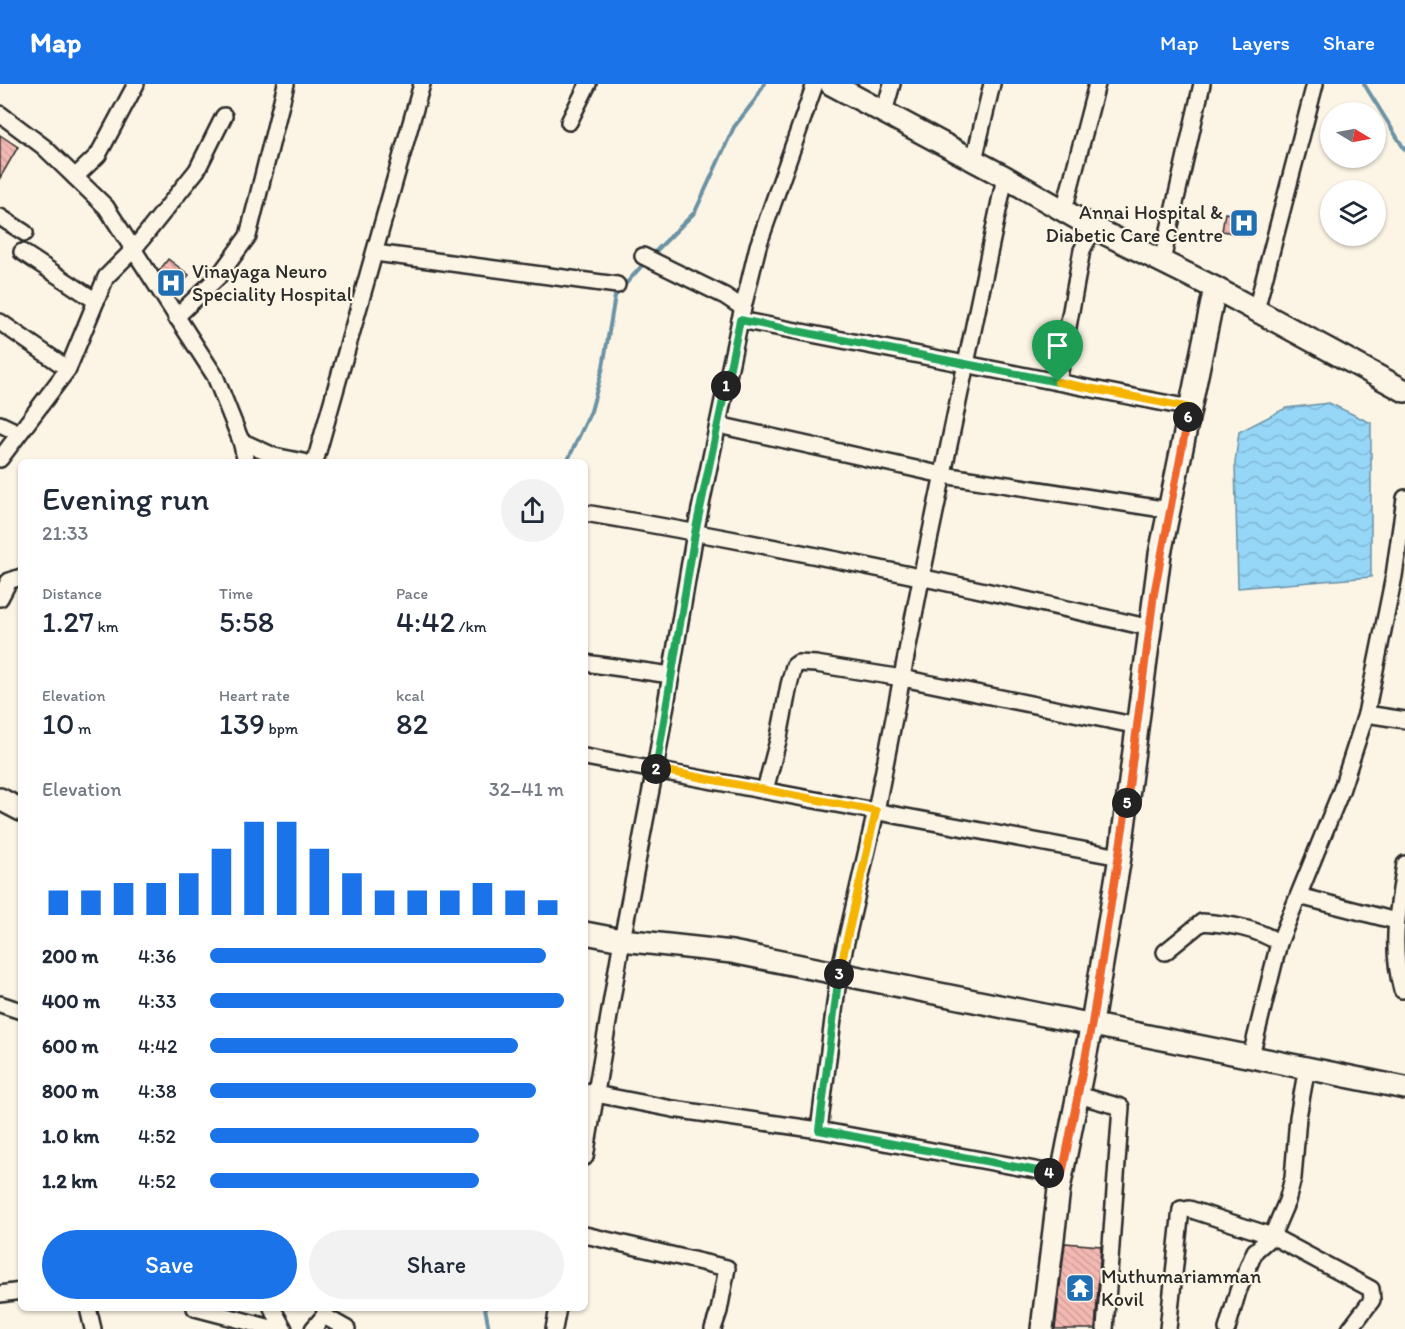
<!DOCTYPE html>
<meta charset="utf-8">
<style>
:root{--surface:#fff;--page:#f2f2f3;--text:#1f2937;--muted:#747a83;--accent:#1a73e8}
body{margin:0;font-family:Itim,sans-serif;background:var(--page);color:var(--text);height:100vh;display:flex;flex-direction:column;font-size:22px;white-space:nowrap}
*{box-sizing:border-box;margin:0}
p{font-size:20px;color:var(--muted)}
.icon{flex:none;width:33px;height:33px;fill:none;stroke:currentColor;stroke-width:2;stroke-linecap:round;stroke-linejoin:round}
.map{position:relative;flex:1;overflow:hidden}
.details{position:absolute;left:18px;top:375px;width:570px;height:852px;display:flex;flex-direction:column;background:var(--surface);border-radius:9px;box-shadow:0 2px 4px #0004}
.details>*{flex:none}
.needle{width:39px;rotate:100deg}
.tools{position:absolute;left:1320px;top:18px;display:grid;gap:12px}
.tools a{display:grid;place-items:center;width:66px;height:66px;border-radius:50%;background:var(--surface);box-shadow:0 2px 4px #0004;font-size:30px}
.pin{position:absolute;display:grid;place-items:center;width:51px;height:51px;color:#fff;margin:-62px -26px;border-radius:50% 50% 50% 0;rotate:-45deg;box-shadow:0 0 6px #0007}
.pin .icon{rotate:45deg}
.km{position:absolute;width:30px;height:30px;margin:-15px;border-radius:50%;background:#222;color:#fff;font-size:16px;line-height:30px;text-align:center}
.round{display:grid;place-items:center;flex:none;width:63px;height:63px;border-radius:32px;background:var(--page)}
.overview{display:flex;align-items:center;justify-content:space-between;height:102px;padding:0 24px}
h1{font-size:33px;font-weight:600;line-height:45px}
.stats{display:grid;grid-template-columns:repeat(3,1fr);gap:9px;height:102px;padding:6px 24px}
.stats div{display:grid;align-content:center}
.stats b{font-size:30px;font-weight:600}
.stats small{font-size:16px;font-weight:400}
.stats p{font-size:16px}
.chart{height:168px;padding:12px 24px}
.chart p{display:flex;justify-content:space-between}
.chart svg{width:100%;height:108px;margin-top:6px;stroke:var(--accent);stroke-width:6}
.primary-button{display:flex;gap:12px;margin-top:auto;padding:12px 24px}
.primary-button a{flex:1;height:69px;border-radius:36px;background:var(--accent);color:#fff;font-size:24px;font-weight:600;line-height:69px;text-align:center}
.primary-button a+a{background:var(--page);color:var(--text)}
ul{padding:0 24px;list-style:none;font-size:20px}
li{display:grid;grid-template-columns:96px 72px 1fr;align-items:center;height:45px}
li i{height:15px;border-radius:8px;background:var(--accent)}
header{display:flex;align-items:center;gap:36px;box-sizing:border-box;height:84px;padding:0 30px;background:var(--accent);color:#fff}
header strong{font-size:28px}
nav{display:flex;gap:33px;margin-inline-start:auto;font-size:21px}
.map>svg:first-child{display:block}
</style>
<header>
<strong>Map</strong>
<nav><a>Map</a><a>Layers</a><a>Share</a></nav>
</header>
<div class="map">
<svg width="1405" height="1245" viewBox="0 0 1405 1245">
<defs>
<pattern id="water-waves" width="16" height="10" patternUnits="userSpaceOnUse" patternTransform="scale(1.5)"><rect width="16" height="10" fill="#96d6f7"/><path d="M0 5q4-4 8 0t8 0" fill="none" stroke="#81b8d4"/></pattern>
<pattern id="building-back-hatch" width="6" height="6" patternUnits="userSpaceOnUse" patternTransform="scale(1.5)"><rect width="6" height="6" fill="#f3b8b2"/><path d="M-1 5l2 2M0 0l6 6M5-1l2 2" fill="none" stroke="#d09e99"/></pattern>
</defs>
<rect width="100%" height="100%" fill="#fcf5e5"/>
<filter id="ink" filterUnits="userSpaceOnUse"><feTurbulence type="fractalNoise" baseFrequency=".0167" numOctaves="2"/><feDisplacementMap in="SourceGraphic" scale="12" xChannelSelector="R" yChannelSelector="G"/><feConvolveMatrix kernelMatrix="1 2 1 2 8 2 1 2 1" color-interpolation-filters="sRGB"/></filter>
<g filter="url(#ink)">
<polygon fill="url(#water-waves)" stroke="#6b92a5" stroke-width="1.5" points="1329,319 1371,339 1371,493 1238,504 1235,379 1239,348 1286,324"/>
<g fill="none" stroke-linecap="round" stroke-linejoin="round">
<g stroke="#6b92a5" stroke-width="4">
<polyline points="1364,0 1405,66"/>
<polyline points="652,171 695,128 734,43 755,16 764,0"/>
<polyline points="567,378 591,327 603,283 615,212 646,177"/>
<polyline points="485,1224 489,1245"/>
</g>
</g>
<g fill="url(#building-back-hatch)" stroke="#2b2b2b" stroke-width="1.5">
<polygon points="0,51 18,63 0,94"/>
<polygon points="1225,129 1252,134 1248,152 1222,147"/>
<polygon points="168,175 189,191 174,210 159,187"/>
<polygon points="1065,1159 1101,1162 1095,1245 1055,1245"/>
</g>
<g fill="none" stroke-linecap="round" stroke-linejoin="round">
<g stroke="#2b2b2b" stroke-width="20">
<g id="street">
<polyline points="884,28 892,0"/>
<polyline points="0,30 44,63 106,123 215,292 241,357 274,372 304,378"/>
<polyline points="569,38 588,0"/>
<polyline points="974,76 992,0"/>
<polyline points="75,93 98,71 136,0"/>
<polyline points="1064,126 1097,0"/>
<polyline points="0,133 25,149"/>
<polyline points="22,168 96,217"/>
<polyline points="375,169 617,201"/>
<polyline points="643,172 725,212 743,224"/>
<polyline points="1162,177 1202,0"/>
<polyline points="1256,226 1315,0"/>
<polyline points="176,233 218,193 248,152 286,0"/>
<polyline points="740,236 1190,324"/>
<polyline points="0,238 68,285"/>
<polyline points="1058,298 1082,166 1094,144"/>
<polyline points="0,340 19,349"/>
<polyline points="718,341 943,391 1169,426"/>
<polyline points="241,357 246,378"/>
<polyline points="0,375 68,285 106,193 133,166 197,86 224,32"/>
<polyline points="315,378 422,0"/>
<path d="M585,429C774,461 964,501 1151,544"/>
<polyline points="0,514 9,497 21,493"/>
<polyline points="585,579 671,591"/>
<polyline points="1366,630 1405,636"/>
<polyline points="585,673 1120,773"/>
<polyline points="765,706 779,653 789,601 794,582 798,579 816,580 902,594 1138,642"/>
<polyline points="1299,812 1396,837"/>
<path d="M1165,868L1202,838C1228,840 1257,844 1279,859"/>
<path d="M1402,906C1390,861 1398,825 1405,780"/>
<polyline points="0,920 21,927"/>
<polyline points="1251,972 1279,859 1341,707 1366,630 1394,492 1405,414"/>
<polyline points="585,1008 673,1025 819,1046 1062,1091"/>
<polyline points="1078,1011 1121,1023 1105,1245"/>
<polyline points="819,1046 839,888 876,727 921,495 1005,93"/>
<polyline points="585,1073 622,856 655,685 695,449 740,236 758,162 815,0"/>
<polyline points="1189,1125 1272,1152 1371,1205 1372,1216 1350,1245"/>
<polyline points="585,1151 727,1184 719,1227 713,1245"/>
<polyline points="0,1210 21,1207"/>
<polyline points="88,1224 93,1245"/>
<polyline points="195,1224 275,1245"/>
<polyline points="272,1224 284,1245"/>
<polyline points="324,1232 347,1245"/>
<polyline points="313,1245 324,1232 326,1224"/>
<polyline points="554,1245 558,1224"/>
<polyline points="1168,1245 1181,1125"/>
<polyline points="1227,1245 1238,1207 1255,1167 1272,1152 1287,1117 1293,1094 1298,1033 1307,983"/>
</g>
</g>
<g stroke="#2b2b2b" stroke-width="26">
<g id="secondary">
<polyline points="831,0 1005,93 1094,144 1215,204 1405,307"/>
<polyline points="0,715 21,726"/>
<polyline points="585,849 622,856 732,868 1405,1004"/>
<polyline points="1042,1245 1059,1105 1092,939 1120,773 1160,470 1215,204"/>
</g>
</g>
<use href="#street" stroke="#fcf5e5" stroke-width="15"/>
<use href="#secondary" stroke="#fcf5e5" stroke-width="21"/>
</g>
</g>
<g fill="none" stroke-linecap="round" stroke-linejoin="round" filter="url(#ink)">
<g stroke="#fff" stroke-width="12">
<polyline id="split-1" points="726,302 740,236 1058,298"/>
</g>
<g stroke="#fff" stroke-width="12">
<polyline id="split-2" points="656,685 695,449 726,302"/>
</g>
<g stroke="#fff" stroke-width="12">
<polyline id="split-3" points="656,685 876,727 839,890"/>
</g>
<g stroke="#fff" stroke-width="12">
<polyline id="split-4" points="839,890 819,1046 1049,1089"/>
</g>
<g stroke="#fff" stroke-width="12">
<polyline id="split-5" points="1049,1089 1062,1091 1092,939 1127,719"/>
</g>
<g stroke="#fff" stroke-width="12">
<polyline id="split-6" points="1127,719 1154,510 1188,333"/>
</g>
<g stroke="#fff" stroke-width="12">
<polyline id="split-7" points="1058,298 1190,324 1188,333"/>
</g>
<use href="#split-1" stroke="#22a559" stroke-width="8"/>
<use href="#split-2" stroke="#22a559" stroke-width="8"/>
<use href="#split-3" stroke="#f5b400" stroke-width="8"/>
<use href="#split-4" stroke="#22a559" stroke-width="8"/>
<use href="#split-5" stroke="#f0652b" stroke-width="8"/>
<use href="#split-6" stroke="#f0652b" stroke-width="8"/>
<use href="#split-7" stroke="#f5b400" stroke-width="8"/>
</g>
<defs>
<g id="hospital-square" transform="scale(1.5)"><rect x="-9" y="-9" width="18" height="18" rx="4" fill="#1f6fb2" stroke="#fcf5e5"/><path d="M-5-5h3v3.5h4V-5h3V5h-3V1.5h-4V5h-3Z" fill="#fff"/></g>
<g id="temple-square" transform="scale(1.5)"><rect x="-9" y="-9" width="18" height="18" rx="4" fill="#1f6fb2" stroke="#fcf5e5"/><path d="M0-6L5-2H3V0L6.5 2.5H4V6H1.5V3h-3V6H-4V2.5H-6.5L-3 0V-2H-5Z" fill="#fff"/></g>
</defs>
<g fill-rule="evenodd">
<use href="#hospital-square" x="1244" y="139"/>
<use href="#hospital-square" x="171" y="199"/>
<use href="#temple-square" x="1080" y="1204"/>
</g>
<g text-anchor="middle" stroke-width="4.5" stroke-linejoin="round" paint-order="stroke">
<g font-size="20" fill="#2b2b2b" stroke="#fcf5e5" text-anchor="start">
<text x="1223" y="135" text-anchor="end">Annai Hospital &amp;<tspan x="1223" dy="23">Diabetic Care Centre</tspan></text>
<text x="192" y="194">Vinayaga Neuro<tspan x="192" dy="23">Speciality Hospital</tspan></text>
<text x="1101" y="1199">Muthumariamman<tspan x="1101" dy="23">Kovil</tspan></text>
</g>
</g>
</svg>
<div class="tools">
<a><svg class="needle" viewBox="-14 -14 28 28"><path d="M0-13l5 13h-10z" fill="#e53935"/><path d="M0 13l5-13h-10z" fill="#747a83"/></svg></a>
<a><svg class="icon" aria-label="layers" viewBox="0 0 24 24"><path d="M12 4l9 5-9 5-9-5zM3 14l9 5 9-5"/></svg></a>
</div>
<div class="pin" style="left:1058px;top:298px;background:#1e9e55"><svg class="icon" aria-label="arrive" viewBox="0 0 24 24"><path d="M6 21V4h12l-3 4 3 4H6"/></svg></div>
<b class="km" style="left:726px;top:302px">1</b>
<b class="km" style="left:656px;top:685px">2</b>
<b class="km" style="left:839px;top:890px">3</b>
<b class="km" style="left:1049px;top:1089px">4</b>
<b class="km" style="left:1127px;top:719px">5</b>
<b class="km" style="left:1188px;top:333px">6</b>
<section class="details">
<div class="overview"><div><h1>Evening run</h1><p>21:33</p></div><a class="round"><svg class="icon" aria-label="share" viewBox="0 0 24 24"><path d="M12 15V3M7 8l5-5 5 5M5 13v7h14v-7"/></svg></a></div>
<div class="stats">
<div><p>Distance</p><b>1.27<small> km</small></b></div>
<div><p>Time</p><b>5:58</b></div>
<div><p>Pace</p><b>4:42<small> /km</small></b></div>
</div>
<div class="stats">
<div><p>Elevation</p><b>10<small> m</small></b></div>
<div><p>Heart rate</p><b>139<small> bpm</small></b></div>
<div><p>kcal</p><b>82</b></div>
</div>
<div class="chart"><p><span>Elevation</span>32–41 m</p>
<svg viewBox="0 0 160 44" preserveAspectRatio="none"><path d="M5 44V34M15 44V34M25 44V31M35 44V31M45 44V27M55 44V17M65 44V6M75 44V6M85 44V17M95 44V27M105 44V34M115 44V34M125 44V34M135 44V31M145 44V34M155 44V38"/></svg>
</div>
<ul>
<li><b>200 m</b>4:36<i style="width:95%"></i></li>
<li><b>400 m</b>4:33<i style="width:100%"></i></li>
<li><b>600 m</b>4:42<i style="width:87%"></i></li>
<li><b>800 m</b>4:38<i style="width:92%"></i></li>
<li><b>1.0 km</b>4:52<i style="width:76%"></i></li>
<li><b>1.2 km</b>4:52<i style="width:76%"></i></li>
</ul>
<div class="primary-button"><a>Save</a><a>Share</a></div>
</section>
</div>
